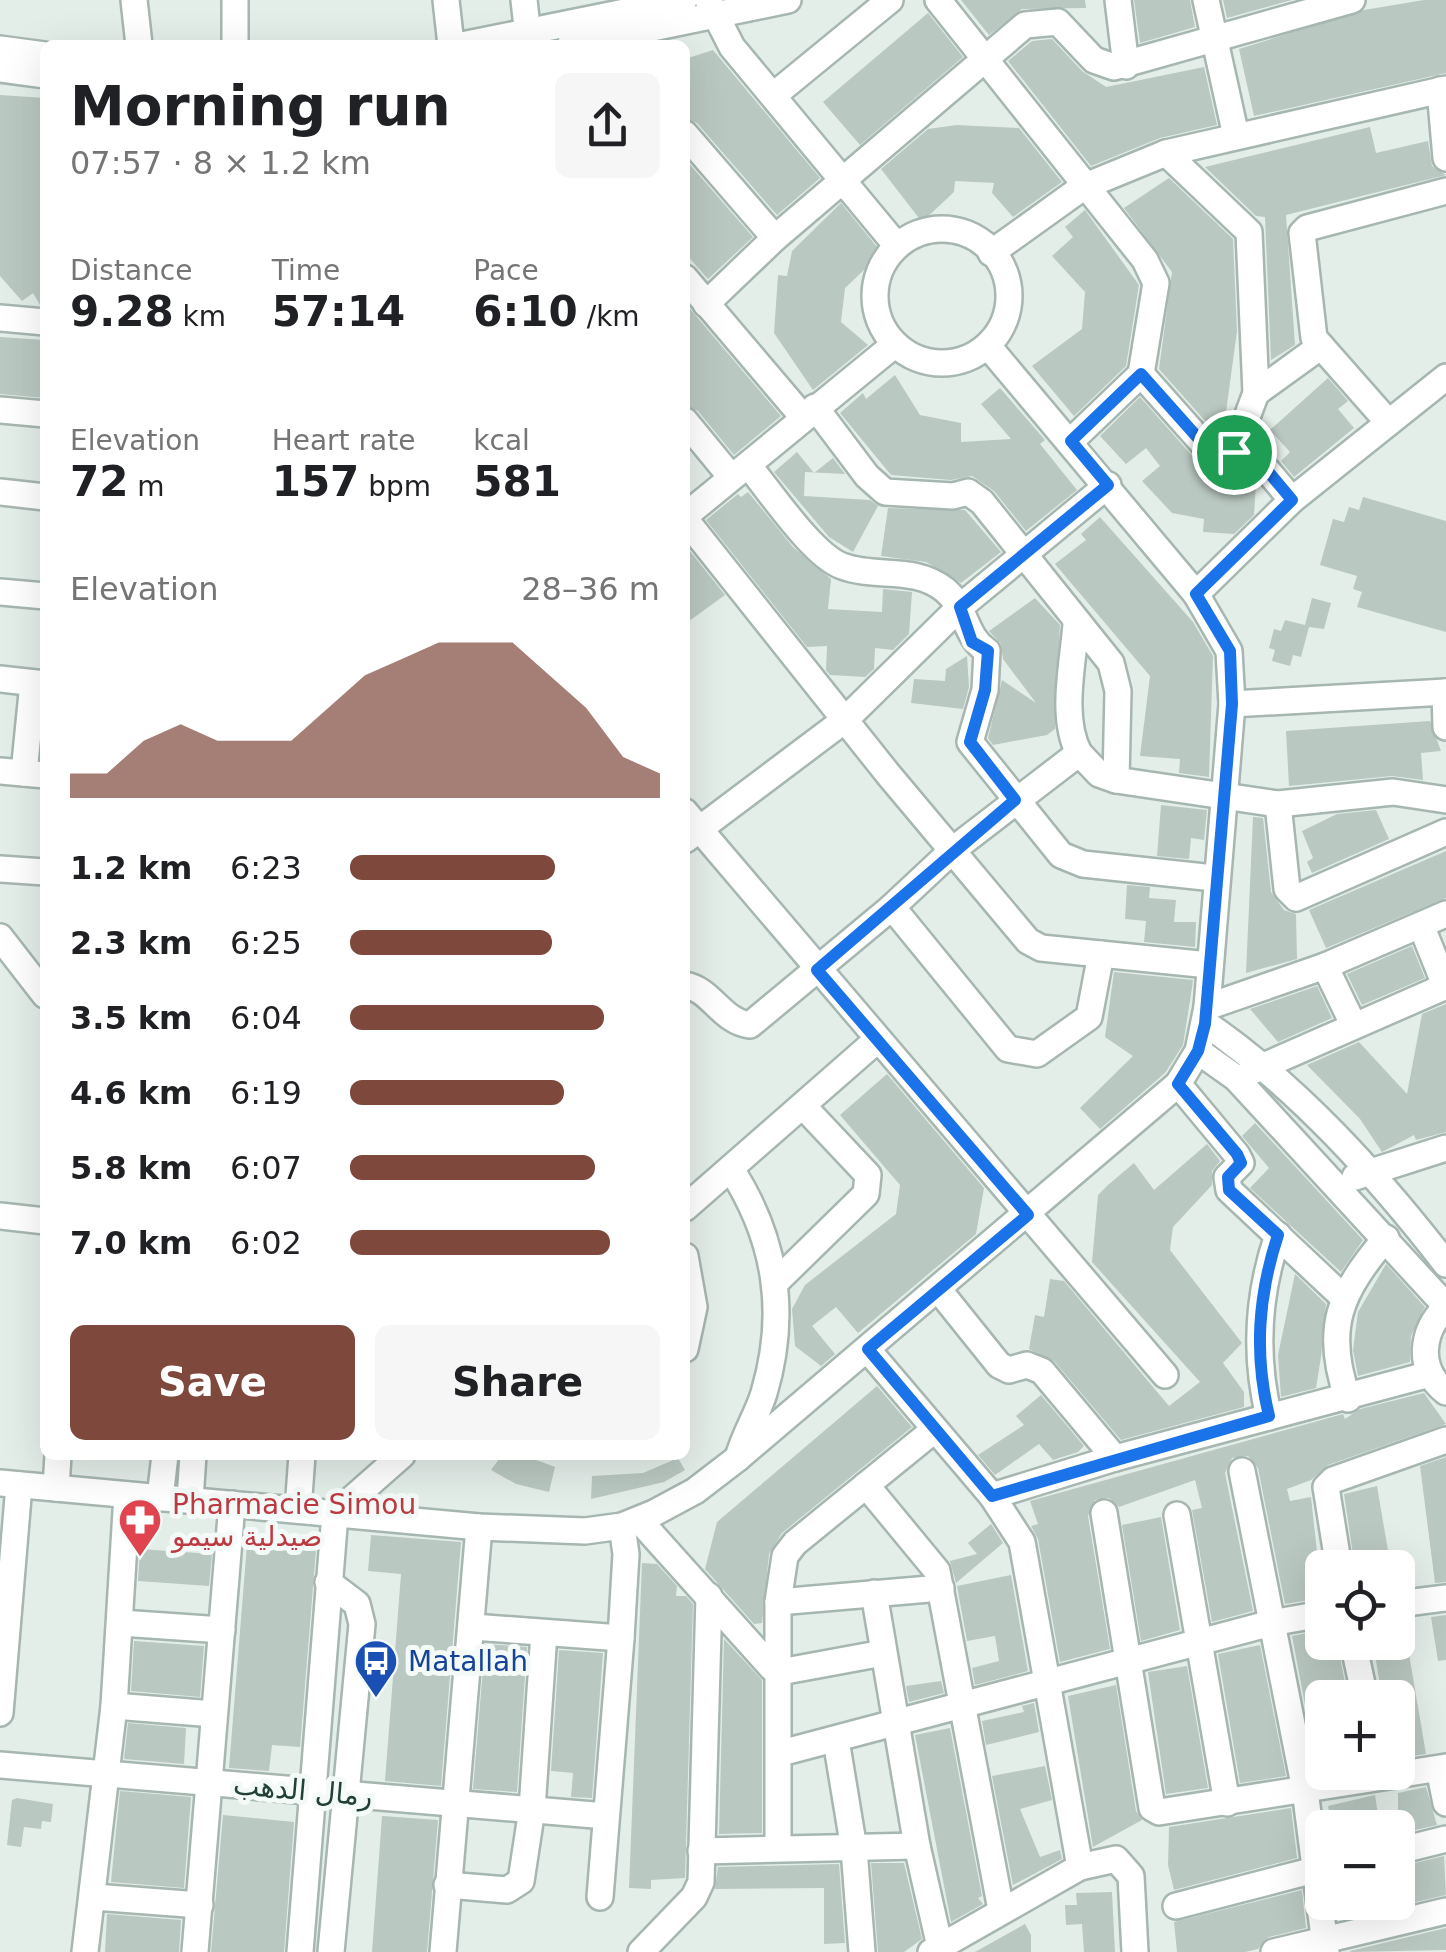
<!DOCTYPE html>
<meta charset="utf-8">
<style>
:root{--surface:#fff;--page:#f6f6f6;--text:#202124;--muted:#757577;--accent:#7f483d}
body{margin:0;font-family:"DejaVu Sans",Cairo,sans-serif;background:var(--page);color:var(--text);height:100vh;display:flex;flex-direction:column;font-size:38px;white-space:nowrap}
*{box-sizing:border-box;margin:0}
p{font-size:32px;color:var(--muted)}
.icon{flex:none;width:55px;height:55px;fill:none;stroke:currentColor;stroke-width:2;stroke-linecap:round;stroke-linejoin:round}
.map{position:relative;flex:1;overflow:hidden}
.panel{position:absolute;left:40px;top:40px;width:650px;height:1420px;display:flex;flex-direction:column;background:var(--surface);border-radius:15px;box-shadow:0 10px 40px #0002}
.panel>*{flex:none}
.tools{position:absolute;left:1305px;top:1550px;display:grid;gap:20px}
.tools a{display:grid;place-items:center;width:110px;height:110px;border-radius:15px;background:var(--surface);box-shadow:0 10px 40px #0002;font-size:50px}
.pin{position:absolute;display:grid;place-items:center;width:85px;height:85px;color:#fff;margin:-42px;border:5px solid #fff;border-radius:50%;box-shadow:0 2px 10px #0007}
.round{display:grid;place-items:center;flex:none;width:105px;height:105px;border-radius:15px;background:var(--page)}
.summary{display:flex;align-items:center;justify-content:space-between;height:170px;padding:0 30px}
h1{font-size:55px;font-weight:700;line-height:75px}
.figures{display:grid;grid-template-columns:repeat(3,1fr);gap:15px;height:170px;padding:10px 30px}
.figures div{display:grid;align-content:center}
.figures b{font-size:42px;font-weight:700}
.figures small{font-size:28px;font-weight:400}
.figures p{font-size:28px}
.chart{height:280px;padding:20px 30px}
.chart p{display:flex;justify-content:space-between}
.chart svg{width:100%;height:180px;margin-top:10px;fill:var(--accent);opacity:.7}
.action{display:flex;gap:20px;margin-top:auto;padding:20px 30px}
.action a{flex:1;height:115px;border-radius:15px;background:var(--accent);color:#fff;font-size:40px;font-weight:700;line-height:115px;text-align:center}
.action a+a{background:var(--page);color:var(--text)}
ul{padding:0 30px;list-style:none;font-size:32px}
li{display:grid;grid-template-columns:160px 120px 1fr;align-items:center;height:75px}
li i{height:25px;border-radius:12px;background:var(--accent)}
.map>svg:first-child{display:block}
</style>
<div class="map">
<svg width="1446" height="1952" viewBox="0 0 1446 1952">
<rect width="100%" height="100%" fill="#e4eee9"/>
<g fill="#b9c8c1">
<polygon points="961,0 1085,0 1086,8 1022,9 989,35"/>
<polygon points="1134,0 1190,0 1195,27 1140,43"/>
<polygon points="1223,0 1292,0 1227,18"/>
<polygon points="1424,0 1446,0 1446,73 1254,116 1239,49 1364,10"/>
<polygon points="928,13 963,57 860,145 823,102"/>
<polygon points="1052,39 1082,71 1106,87 1204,67 1217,125 1160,138 1091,166 1008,61 1032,41"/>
<polygon points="713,50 820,178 777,215 697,123 685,118 685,59"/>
<polygon points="0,95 45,98 45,306 40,305 33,293 22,301 0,276"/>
<polygon points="957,125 1019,128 1062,182 1013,217 992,193 994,183 955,181 954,192 922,222 881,169 928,129"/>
<polygon points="1370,127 1376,153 1428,141 1432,166 1446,175 1286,215 1295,345 1271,360 1265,217 1256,216 1205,167"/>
<polygon points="685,159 753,237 708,279 685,253"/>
<polygon points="1169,178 1233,239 1237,331 1223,434 1215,432 1159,369 1172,272 1124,208"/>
<polygon points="841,203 882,253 845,288 841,322 868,345 813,390 774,333 778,275 787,276 792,251"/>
<polygon points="1085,210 1139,285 1126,366 1074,416 1032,366 1082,329 1085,292 1052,256 1073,237 1065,227"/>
<polygon points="685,303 781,416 734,455 698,411 685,405"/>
<polygon points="0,337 45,340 45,398 0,394"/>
<polygon points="895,375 920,415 961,423 961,442 1011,439 981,404 1000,388 1045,440 1040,444 1077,490 1026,531 994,491 972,476 951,480 891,475 840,413 863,393 866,399"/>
<polygon points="1328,378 1348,401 1338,409 1354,428 1294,477 1281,461 1290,452 1270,430"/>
<polygon points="1140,397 1195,459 1247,472 1256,483 1254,515 1234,534 1203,532 1204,519 1172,513 1142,481 1160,466 1146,448 1126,464 1100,436"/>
<polygon points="797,452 814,473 833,458 845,474 805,472 804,496 870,500 878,506 853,552 829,537 774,472"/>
<polygon points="748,492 793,547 831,579 828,609 882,612 883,589 912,592 909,634 893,650 875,648 874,669 865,677 830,675 826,670 827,646 807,647 706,520 738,494 741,497"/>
<polygon points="1363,497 1446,521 1446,632 1357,607 1362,592 1353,589 1357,576 1320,565 1333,519 1344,522 1349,507 1359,510"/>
<polygon points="888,508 965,510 1001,552 961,583 926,562 881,556"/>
<polygon points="1100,517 1193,622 1213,656 1209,777 1179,773 1180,759 1140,756 1150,676 1055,564 1086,540 1081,534"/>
<polygon points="685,545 725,595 685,624"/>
<polygon points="1035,598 1060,625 1055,729 1047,735 993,745 988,738 1002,680 1036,703 1003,659 1001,644 989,631"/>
<polygon points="1312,598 1331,603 1324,629 1309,627 1301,657 1293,655 1290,666 1272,661 1275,650 1269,648 1274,629 1281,631 1285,620 1305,625"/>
<polygon points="967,656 969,687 963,709 911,703 914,679 945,681 946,669"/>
<polygon points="1430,721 1441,751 1421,753 1423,780 1392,776 1289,786 1286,731"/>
<polygon points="1161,805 1207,810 1204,840 1191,838 1189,859 1157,856"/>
<polygon points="1376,810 1389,839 1312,873 1307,862 1313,858 1302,831 1337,814"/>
<polygon points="1253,817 1263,818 1271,892 1284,910 1296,914 1297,959 1246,973"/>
<polygon points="1446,851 1446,898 1326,948 1309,910"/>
<polygon points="1127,885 1150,887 1149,898 1176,900 1174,922 1196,922 1195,947 1144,942 1146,921 1125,919"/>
<polygon points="1412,946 1425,978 1362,1005 1347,974"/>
<polygon points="1114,972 1193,980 1192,988 1183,1045 1165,1073 1100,1129 1080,1108 1133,1056 1105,1037"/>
<polygon points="1317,986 1332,1018 1278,1042 1250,1009"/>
<polygon points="1446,1004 1446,1132 1416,1140 1414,1135 1382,1152 1360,1119 1307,1065 1359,1042 1407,1094 1422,1014"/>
<polygon points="887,1074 984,1188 976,1234 858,1333 836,1307 812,1326 835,1354 821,1366 795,1346 792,1309 805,1285 896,1214 900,1185 840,1115"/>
<polygon points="1255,1123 1363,1240 1341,1272 1250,1188 1269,1168 1242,1136"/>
<polygon points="1207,1144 1220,1161 1212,1171 1212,1185 1173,1227 1170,1250 1242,1343 1223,1363 1244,1392 1244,1407 1121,1440 1054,1361 1029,1349 1035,1315 1044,1317 1050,1279 1064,1281 1169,1406 1200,1382 1092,1262 1098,1195 1108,1185 1134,1163 1154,1190"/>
<polygon points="1386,1264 1425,1307 1411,1336 1410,1362 1358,1376 1353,1350 1358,1312"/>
<polygon points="1295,1274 1326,1304 1321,1357 1316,1388 1281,1397 1278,1355"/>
<polygon points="877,1386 912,1427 782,1533 769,1554 762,1623 754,1624 705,1569 717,1522"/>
<polygon points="1424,1393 1446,1424 1328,1465 1311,1480 1287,1489 1290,1501 1311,1497 1322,1598 1285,1604 1258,1468 1248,1456 1232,1458 1225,1473 1253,1611 1212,1622 1192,1510 1202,1508 1195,1480 1119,1507 1109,1498 1095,1500 1088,1516 1110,1649 1060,1662 1038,1539 1031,1526 1038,1524 1030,1501 1343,1414 1345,1419 1360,1409"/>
<polygon points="1041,1395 1084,1446 1078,1452 1053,1460 1039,1444 995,1475 978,1455 1024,1425 1016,1416"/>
<polygon points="502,1455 523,1455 555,1467 549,1492 516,1484 491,1470"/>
<polygon points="1446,1457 1446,1582 1435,1583 1420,1466"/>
<polygon points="678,1458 685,1470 664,1482 591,1499 592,1476 643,1473"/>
<polygon points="1377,1486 1391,1568 1355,1568 1344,1494"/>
<polygon points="1161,1517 1180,1630 1141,1641 1122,1525"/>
<polygon points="991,1524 1003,1543 956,1583 950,1561 977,1554 968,1543"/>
<polygon points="248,1532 317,1538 300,1747 272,1745 269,1771 229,1768"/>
<polygon points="371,1535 461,1542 441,1786 385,1781 401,1574 368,1571"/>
<polygon points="140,1549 212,1554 209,1586 138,1581"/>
<polygon points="642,1563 657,1564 677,1586 676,1596 686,1596 693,1604 685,1878 651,1880 651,1889 629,1888"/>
<polygon points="1011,1575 1028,1671 975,1685 972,1668 999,1661 995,1636 967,1641 957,1586"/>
<polygon points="1446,1615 1446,1660 1438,1661 1431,1617"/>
<polygon points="1322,1630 1322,1642 1337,1642 1348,1698 1322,1698 1322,1768 1317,1768 1292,1636"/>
<polygon points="724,1639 762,1680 762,1833 719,1834"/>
<polygon points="134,1641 204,1646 200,1697 131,1691"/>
<polygon points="1373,1642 1407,1642 1426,1754 1398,1758 1398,1698 1382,1698"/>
<polygon points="485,1644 527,1647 517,1792 473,1789"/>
<polygon points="1260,1645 1286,1776 1240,1783 1218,1654"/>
<polygon points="559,1650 603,1653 592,1798 571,1797 573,1773 551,1771"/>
<polygon points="1187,1666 1208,1788 1166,1794 1148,1672"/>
<polygon points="941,1681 944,1693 909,1702 906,1686"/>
<polygon points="1116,1685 1136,1811 1142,1820 1093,1847 1068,1696"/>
<polygon points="1034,1703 1039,1732 986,1745 982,1721 1024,1712 1022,1706"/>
<polygon points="128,1723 186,1728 184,1764 124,1759"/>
<polygon points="950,1728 982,1896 978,1898 983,1904 951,1922 915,1735"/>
<polygon points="1045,1766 1052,1800 1020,1809 1040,1857 1060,1850 1062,1859 1013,1885 992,1776"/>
<polygon points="1426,1787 1437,1825 1398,1834 1398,1793"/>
<polygon points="120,1791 191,1797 184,1888 111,1882"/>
<polygon points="1375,1795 1380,1828 1332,1828 1328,1806"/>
<polygon points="17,1798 53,1804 51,1822 42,1821 41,1829 24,1827 21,1847 7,1845 12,1800"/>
<polygon points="1291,1808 1297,1858 1174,1890 1168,1865 1169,1827"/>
<polygon points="223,1815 294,1822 284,1952 211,1952"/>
<polygon points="382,1816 438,1820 427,1952 372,1952"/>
<polygon points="1444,1856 1446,1895 1343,1919 1339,1902 1398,1902 1398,1867"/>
<polygon points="871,1863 904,1863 922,1939 904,1952 878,1952"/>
<polygon points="839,1864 845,1943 824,1944 824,1888 715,1889 718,1867"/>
<polygon points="1302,1890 1306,1928 1269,1937 1258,1949 1245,1952 1177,1952 1174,1922"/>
<polygon points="1112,1892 1115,1952 1084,1952 1082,1924 1066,1925 1065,1905 1077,1905 1076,1893"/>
<polygon points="107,1914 181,1920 179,1952 105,1952"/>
<polygon points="1025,1924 1031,1935 1031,1952 975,1952"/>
<polygon points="1446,1928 1446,1950 1351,1952 1350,1951"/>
</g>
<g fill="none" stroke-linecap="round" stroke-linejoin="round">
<g stroke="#a6b6b0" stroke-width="30">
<g id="minor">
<polyline points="134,0 139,45"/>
<polyline points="446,0 451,45"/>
<polyline points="524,0 529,45"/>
<polyline points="708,0 732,47 897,246"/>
<polyline points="938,0 1145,260 1156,283 1141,374 1071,441"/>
<polyline points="1118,0 1126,66"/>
<polyline points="1206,0 1236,136"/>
<polyline points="235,45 235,0"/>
<polyline points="462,45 684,0"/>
<polyline points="570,45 788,0"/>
<polyline points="0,49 45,55"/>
<polyline points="0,69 45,75"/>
<polyline points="1440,90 1446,158"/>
<polyline points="774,95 890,0"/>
<polyline points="685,134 775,238"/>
<polyline points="1166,153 1249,232 1256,393 1234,452"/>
<circle cx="942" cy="296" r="67"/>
<polyline points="991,253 1083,187 1166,153 1446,89"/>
<polyline points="685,278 803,417"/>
<polyline points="706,304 775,238 1025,25 1058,22 1094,60 1114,67 1352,0"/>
<polyline points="0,318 45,322"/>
<polyline points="1141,374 1206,447 1256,457 1292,500"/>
<polyline points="1256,393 1321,346"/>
<polyline points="815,407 867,476 885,492 953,496 968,492 982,502 1111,663 1118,691 1116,780 1278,804 1393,792 1446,800"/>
<polyline points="0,410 45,414"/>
<polyline points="685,421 731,477"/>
<polyline points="1388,422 1314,338 1302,233 1307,228 1446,191"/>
<path d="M748,465C770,491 812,555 842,566C876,579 914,565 945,590C967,608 964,636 987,651L985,690L970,742L1061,855L1083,864L1214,878"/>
<polyline points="0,492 45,497"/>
<polyline points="685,516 894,345"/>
<polyline points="685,519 888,774 1028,941 1041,948 1209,965"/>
<polyline points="0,592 45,596"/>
<polyline points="1196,594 1292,500 1446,377"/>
<path d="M1076,624C1073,664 1060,717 1079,753"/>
<polyline points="0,679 45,684"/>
<polyline points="1445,692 1446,727"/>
<polyline points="1232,704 1446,692"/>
<polyline points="0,771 45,775"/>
<polyline points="24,773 33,683"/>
<polyline points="1278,804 1287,889 1296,898 1446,832"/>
<polyline points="685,812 1165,1375"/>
<polyline points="685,840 846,719 960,607 1108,485"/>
<polyline points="0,869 45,872"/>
<polyline points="892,907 954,849 1079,753 1099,774 1116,780"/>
<polyline points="1421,925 1445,985"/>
<polyline points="0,937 45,995"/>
<polyline points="1325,966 1353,1024"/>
<path d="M685,985C711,989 722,1022 750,1025L892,907L1008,1049L1037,1054L1089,1017L1101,954"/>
<polyline points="1207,1007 1325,966 1446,914"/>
<path d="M1205,1023C1298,1087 1377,1175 1446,1264"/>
<polyline points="1198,1051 1236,1078 1446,1306"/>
<polyline points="1250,1072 1446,986"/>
<polyline points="1178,1084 1237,1155 1241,1163 1227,1177 1229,1190 1343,1297"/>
<path d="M731,1169C776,1239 788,1312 764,1393C757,1416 744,1435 738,1458"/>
<polyline points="1355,1177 1446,1148"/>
<polyline points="685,1208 877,1040"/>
<polyline points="0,1216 45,1221"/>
<polyline points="685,1256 694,1307 685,1349"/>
<polyline points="775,1283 866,1194 868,1175 803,1106"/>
<polyline points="938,1289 999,1365 1009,1370 1027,1365 1042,1371 1115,1458"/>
<path d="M1446,1307C1421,1331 1416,1369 1446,1392"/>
<polyline points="867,1349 992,1496 1022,1542 1080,1867"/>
<path d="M1348,1399C1323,1328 1340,1292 1386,1238"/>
<path d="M1269,1417C1254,1355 1257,1296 1278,1235"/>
<polyline points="1242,1471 1305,1790 1326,1952"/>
<polyline points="0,1483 479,1527 585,1531 622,1526 654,1513 695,1491 738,1458 1178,1084 1198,1051 1207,1007 1232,704 1229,651 1196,594 988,346"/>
<polyline points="866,1485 937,1571 1001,1910"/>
<polyline points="56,1488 58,1455"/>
<polyline points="992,1496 1115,1458 1430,1374"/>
<polyline points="160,1498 165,1455"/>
<polyline points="190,1500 193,1455"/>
<polyline points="298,1510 302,1455"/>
<polyline points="1104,1513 1152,1808 1159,1812 1446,1767"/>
<polyline points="1177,1515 1227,1803"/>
<polyline points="639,1520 772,1668 780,1672 883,1653"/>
<polyline points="1339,1568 1326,1487 1333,1480 1446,1440"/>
<polyline points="328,1582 357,1604 362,1624 331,1952"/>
<polyline points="874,1593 917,1846 940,1947"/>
<polyline points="778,1602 941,1588"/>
<polyline points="1398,1604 1446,1598"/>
<polyline points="121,1623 222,1630"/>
<polyline points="473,1627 621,1638"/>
<polyline points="1353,1642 1365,1698"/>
<polyline points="114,1706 214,1714"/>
<polyline points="0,1713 19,1485"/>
<polyline points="836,1740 854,1849 862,1952"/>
<polyline points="781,1753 1271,1623 1322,1614"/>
<polyline points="0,1765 606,1816"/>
<polyline points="1439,1769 1446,1803"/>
<polyline points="778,1848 778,1602 785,1556 795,1543 934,1430"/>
<polyline points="701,1851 917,1846"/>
<polyline points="1398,1851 1446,1839"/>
<polyline points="447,1885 507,1890 521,1881 532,1809 544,1633"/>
<polyline points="94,1897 200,1905"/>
<polyline points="600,1897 621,1638 626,1554 622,1526"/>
<polyline points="1176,1906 1322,1868"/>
<polyline points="85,1952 114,1706 127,1495"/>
<polyline points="195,1952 232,1504"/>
<polyline points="300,1952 335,1514 402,1455"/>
<polyline points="443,1952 479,1527"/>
<polyline points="641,1952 694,1897 701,1882 709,1596"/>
<polyline points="931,1952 1080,1867 1116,1859 1131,1876 1135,1952"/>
<polyline points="1274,1952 1446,1911"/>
</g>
</g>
<use href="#minor" stroke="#fff" stroke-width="25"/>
</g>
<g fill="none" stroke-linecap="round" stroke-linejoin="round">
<g stroke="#fff" stroke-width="20">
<path id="route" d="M1141,374L1206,447L1256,457L1292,500L1196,594L1230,651L1232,704L1205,1024L1198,1051L1178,1084L1237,1154L1241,1163L1228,1177L1229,1190L1278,1235C1258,1296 1254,1354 1269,1416L992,1496L868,1349L1028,1215L817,970L1015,800L970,742L985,690L988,651L972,642L960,607L1108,485L1071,441Z"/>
</g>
<use href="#route" stroke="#1a73e8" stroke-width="12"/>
</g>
<defs>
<g id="pharmacy-pin" transform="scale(2.25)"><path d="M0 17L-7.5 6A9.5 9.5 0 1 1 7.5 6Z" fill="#e0444e" stroke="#f4faf7"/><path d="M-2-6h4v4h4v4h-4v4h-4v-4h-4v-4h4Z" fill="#fff"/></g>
<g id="bus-pin" transform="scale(2.25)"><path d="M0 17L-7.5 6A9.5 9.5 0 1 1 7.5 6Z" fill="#1a4fb4" stroke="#f4faf7"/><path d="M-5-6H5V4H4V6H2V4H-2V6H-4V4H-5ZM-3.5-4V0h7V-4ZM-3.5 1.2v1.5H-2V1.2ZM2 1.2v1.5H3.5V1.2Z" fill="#fff"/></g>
</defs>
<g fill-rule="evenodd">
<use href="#pharmacy-pin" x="140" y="1520"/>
<use href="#bus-pin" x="376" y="1661"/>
</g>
<g text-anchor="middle" stroke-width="10" stroke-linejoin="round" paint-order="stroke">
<g font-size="28" fill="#be3a42" stroke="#f4faf7" text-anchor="start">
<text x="172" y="1514">Pharmacie Simou<tspan x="172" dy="32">صيدلية سيمو</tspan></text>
</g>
<g font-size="28" fill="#164399" stroke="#f4faf7" text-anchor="start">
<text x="408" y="1671">Matallah</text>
</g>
<g font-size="28" fill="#234036" stroke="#f4faf7">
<text transform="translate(303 1790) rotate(5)" y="10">رمال الدهب</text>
</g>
</g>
</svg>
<div class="tools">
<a><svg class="icon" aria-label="locate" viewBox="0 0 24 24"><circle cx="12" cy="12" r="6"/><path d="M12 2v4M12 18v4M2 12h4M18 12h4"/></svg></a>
<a>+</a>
<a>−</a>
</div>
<div class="pin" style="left:1234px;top:452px;background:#1e9e55"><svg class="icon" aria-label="arrive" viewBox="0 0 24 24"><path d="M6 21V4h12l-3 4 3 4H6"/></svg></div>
<section class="panel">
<div class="summary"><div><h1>Morning run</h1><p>07:57 · 8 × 1.2 km</p></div><a class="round"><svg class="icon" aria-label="share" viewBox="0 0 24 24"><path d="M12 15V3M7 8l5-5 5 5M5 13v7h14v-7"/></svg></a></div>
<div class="figures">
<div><p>Distance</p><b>9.28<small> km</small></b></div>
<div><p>Time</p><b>57:14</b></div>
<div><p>Pace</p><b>6:10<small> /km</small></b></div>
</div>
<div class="figures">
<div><p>Elevation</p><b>72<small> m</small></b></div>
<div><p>Heart rate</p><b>157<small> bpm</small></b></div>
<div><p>kcal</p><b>581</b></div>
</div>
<div class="chart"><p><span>Elevation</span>28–36 m</p>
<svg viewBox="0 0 160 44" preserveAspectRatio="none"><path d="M0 44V38L10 38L20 30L30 26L40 30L50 30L60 30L70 22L80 14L90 10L100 6L110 6L120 6L130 14L140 22L150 34L160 38V44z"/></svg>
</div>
<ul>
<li><b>1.2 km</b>6:23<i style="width:66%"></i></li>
<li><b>2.3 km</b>6:25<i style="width:65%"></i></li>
<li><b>3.5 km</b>6:04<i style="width:82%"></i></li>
<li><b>4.6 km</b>6:19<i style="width:69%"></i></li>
<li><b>5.8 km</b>6:07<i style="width:79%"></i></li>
<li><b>7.0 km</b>6:02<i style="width:84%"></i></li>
</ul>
<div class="action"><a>Save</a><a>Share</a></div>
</section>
</div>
